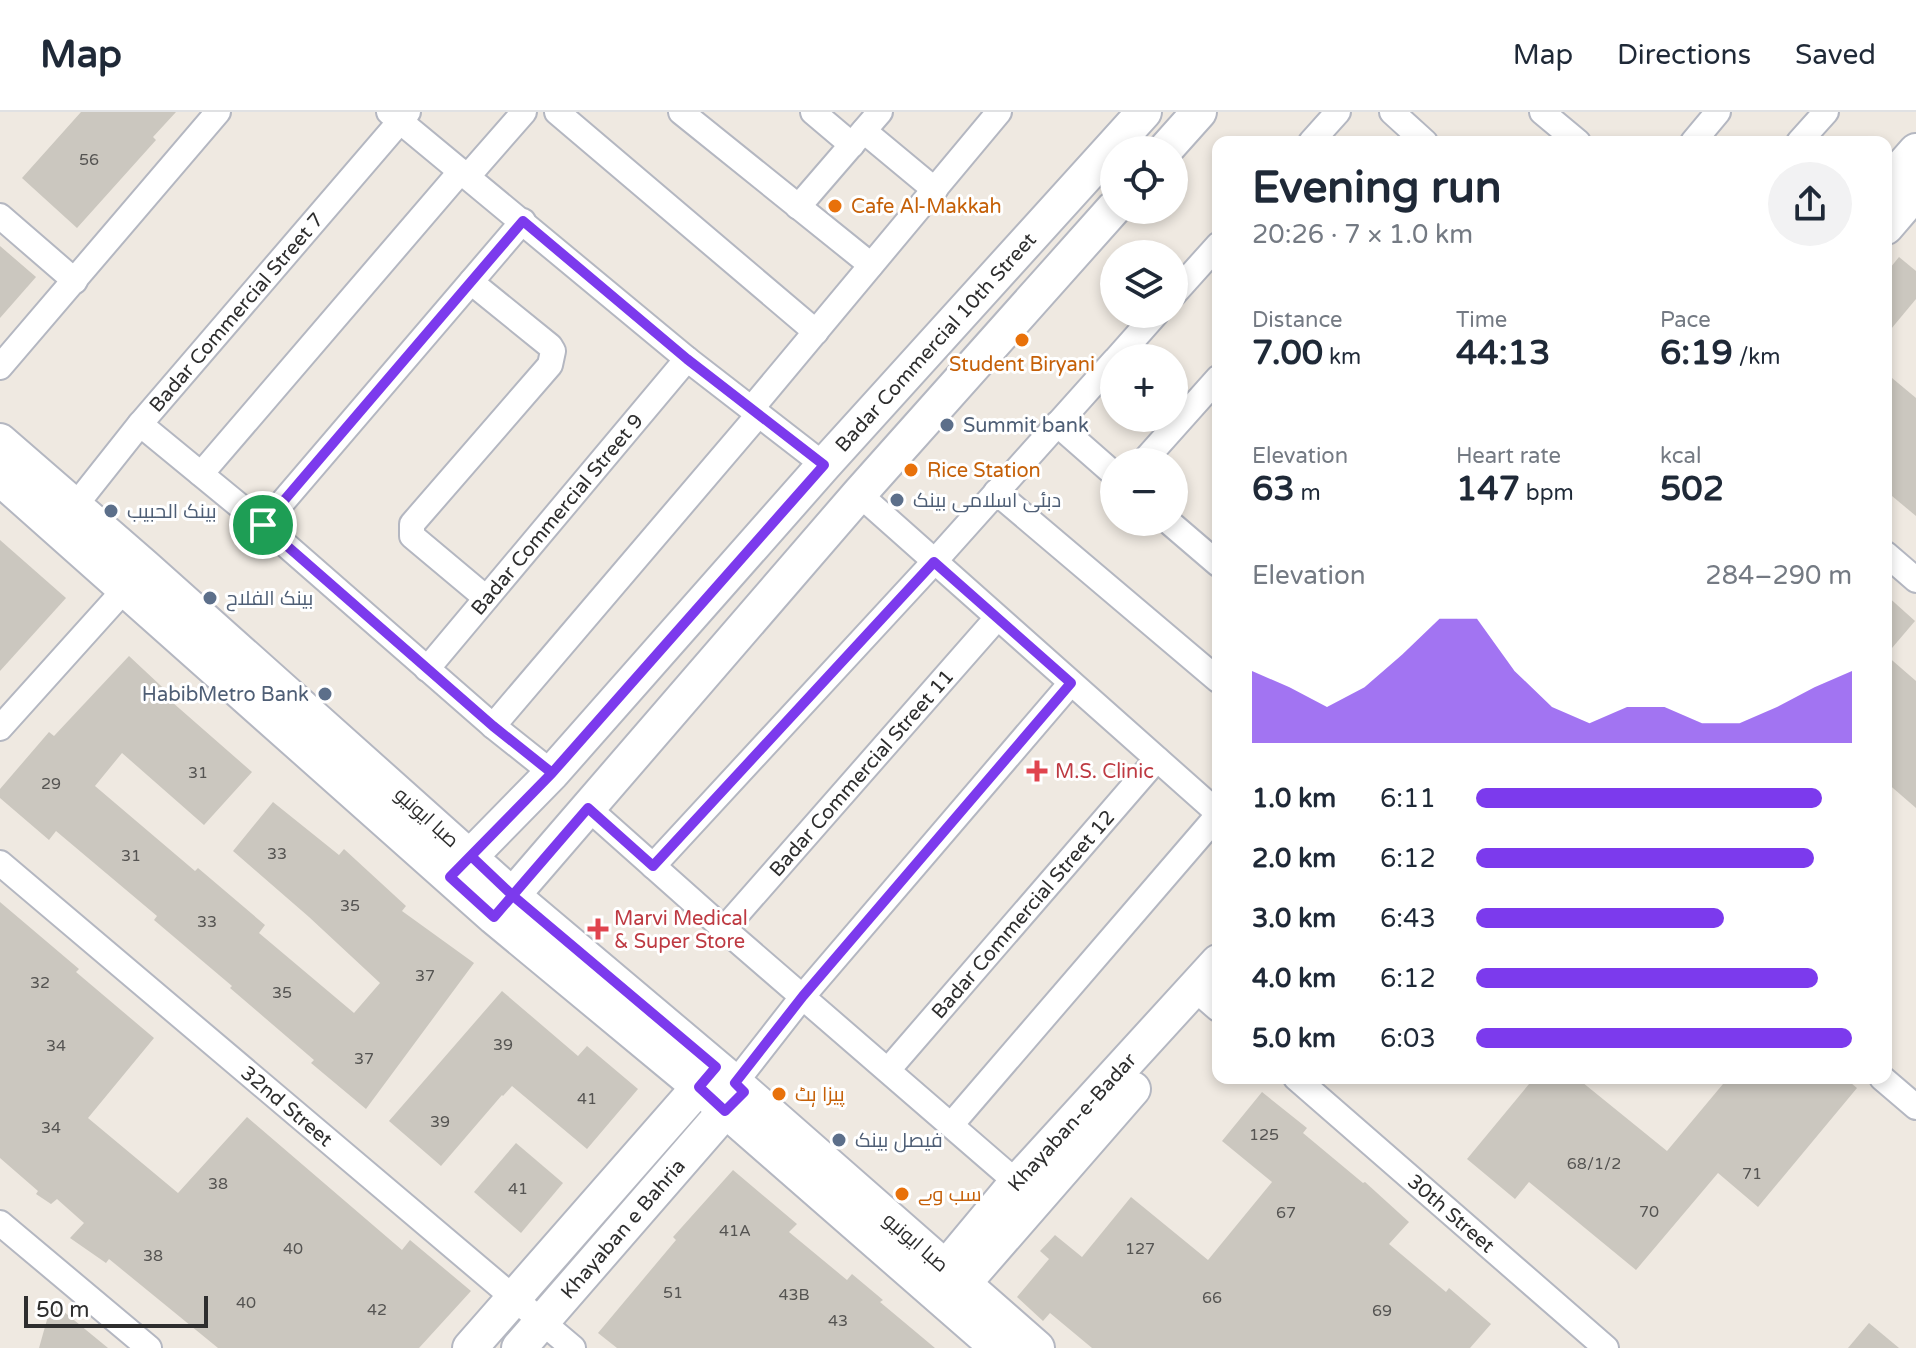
<!DOCTYPE html>
<meta charset="utf-8">
<style>
:root{--surface:#fff;--page:#f2f2f3;--text:#1f2937;--muted:#747a83;--line:#e0e1e3;--accent:#7c3aed}
body{margin:0;font-family:"Varela Round",Cairo,sans-serif;background:var(--page);color:var(--text);height:100vh;display:flex;flex-direction:column;font-size:30px;white-space:nowrap}
*{box-sizing:border-box;margin:0}
p{font-size:26px;color:var(--muted)}
.icon{flex:none;width:44px;height:44px;fill:none;stroke:currentColor;stroke-width:2;stroke-linecap:round;stroke-linejoin:round}
.map{position:relative;flex:1;overflow:hidden}
.details{position:absolute;left:1212px;top:24px;width:680px;height:948px;display:flex;flex-direction:column;background:var(--surface);border-radius:16px;box-shadow:0 4px 12px #0003}
.details>*{flex:none}
.buttons{position:absolute;left:1100px;top:24px;display:grid;gap:16px}
.buttons a{display:grid;place-items:center;width:88px;height:88px;border-radius:50%;background:var(--surface);box-shadow:0 4px 12px #0003;font-size:40px}
.scale{position:absolute;left:24px;bottom:20px;width:184px;box-sizing:border-box;padding-left:8px;border:4px solid #2e2e2e;border-top:0;font-size:22px;line-height:28px;white-space:nowrap;color:#2e2e2e;-webkit-text-stroke:6px #fff;paint-order:stroke}
.pin{position:absolute;display:grid;place-items:center;width:68px;height:68px;color:#fff;margin:-34px;border:4px solid #fff;border-radius:50%;box-shadow:0 2px 8px #0007}
.round{display:grid;place-items:center;flex:none;width:84px;height:84px;border-radius:42px;background:var(--page)}
.headline{display:flex;align-items:center;justify-content:space-between;height:136px;padding:0 40px}
h1{font-size:44px;font-weight:700;line-height:60px}
.stats{display:grid;grid-template-columns:repeat(3,1fr);gap:12px;height:136px;padding:8px 40px}
.stats div{display:grid;align-content:center}
.stats b{font-size:34px;font-weight:700}
.stats small{font-size:22px;font-weight:400}
.stats p{font-size:22px}
.chart{height:224px;padding:16px 40px}
.chart p{display:flex;justify-content:space-between}
.chart svg{width:100%;height:144px;margin-top:8px;fill:var(--accent);opacity:.7}
ul{padding:0 40px;list-style:none;font-size:26px}
li{display:grid;grid-template-columns:128px 96px 1fr;align-items:center;height:60px}
li i{height:20px;border-radius:10px;background:var(--accent)}
header{display:flex;align-items:center;gap:48px;box-sizing:border-box;height:112px;padding:0 40px;background:var(--surface);border-bottom:2px solid var(--line)}
header strong{font-size:38px}
nav{display:flex;gap:44px;margin-inline-start:auto;font-size:28px}
.map>svg:first-child{display:block}
</style>
<header>
<strong>Map</strong>
<nav><a>Map</a><a>Directions</a><a>Saved</a></nav>
</header>
<div class="map">
<svg width="1916" height="1236" viewBox="0 0 1916 1236">
<rect width="100%" height="100%" fill="#efe9e1"/>
<g fill="#cbc7bf">
<polygon points="81,0 176,0 153,25 156,28 77,116 22,66"/>
<polygon points="0,134 36,165 0,206"/>
<polygon points="1899,145 1916,159 1916,187 1886,223 1886,161"/>
<polygon points="1886,261 1916,286 1916,404 1886,379"/>
<polygon points="0,428 66,486 0,559"/>
<polygon points="1886,483 1915,509 1886,543"/>
<polygon points="1886,543 1916,569 1916,696 1886,670"/>
<polygon points="129,544 175,587 172,590 252,660 204,713 122,641 95,674 195,759 198,756 265,813 259,821 354,901 380,871 309,805 233,739 273,690 339,743 344,737 406,794 402,799 474,851 366,997 311,951 314,948 230,876 232,874 154,808 157,804 56,719 49,728 0,686 0,677 49,620 54,624"/>
<polygon points="0,790 79,857 76,860 154,926 88,1006 178,1081 247,1005 402,1138 410,1128 471,1179 419,1236 218,1236 109,1147 106,1151 70,1126 84,1111 57,1087 51,1092 36,1082 38,1079 0,1046"/>
<polygon points="502,879 578,944 587,934 638,977 587,1037 512,974 503,984 502,983 441,1054 389,1009"/>
<polygon points="1534,966 1577,966 1667,1039 1728,966 1845,966 1857,976 1758,1095 1718,1061 1636,1158 1529,1070 1515,1087 1467,1047"/>
<polygon points="1262,980 1307,1016 1303,1021 1363,1071 1365,1070 1409,1110 1389,1132 1446,1180 1449,1176 1491,1212 1470,1236 1092,1236 1050,1201 1043,1209 1017,1185 1049,1147 1040,1139 1055,1123 1082,1145 1131,1085 1208,1148 1272,1070 1222,1029"/>
<polygon points="516,1031 563,1071 521,1121 474,1080"/>
<polygon points="733,1058 797,1112 789,1120 847,1168 852,1162 883,1188 880,1190 935,1236 617,1236 598,1221 676,1128 673,1125"/>
<polygon points="52,1190 108,1236 39,1236"/>
<polygon points="1869,1211 1899,1236 1848,1236"/>
</g>
<g fill="none" stroke-linecap="round" stroke-linejoin="round">
<g stroke="#b4b7c1" stroke-width="28">
<g id="street">
<polyline points="389,0 687,247 824,353"/>
<polyline points="557,0 816,220"/>
<polyline points="681,0 871,153"/>
<polyline points="813,0 852,33"/>
<polyline points="1392,0 1425,30"/>
<polyline points="1542,0 1578,30"/>
<polyline points="864,19 935,78"/>
<polyline points="1311,30 1338,0"/>
<polyline points="1693,30 1718,0"/>
<polyline points="1799,30 1826,0"/>
<polyline points="468,64 524,0"/>
<polyline points="798,95 880,0"/>
<polyline points="0,104 75,169"/>
<polyline points="471,170 550,234 553,239 550,253 412,412 412,424 486,486"/>
<polyline points="1174,182 1218,133"/>
<polyline points="1117,246 1156,202"/>
<polyline points="0,255 218,0"/>
<polyline points="752,296 999,0"/>
<polyline points="140,312 263,413 493,614 552,661"/>
<polyline points="1057,312 1114,362"/>
<polyline points="1143,350 1218,266"/>
<polyline points="201,362 461,59"/>
<polyline points="996,380 1218,568"/>
<polyline points="859,382 1218,701"/>
<path id="s1" d="M75,394L140,312L408,0"/>
<polyline points="1169,410 1218,452"/>
<polyline points="263,413 523,109"/>
<polyline points="1886,442 1916,468"/>
<path id="s2" d="M427,557L687,247"/>
<polyline points="493,614 759,302"/>
<polyline points="0,616 135,466"/>
<polyline points="588,696 724,817 1029,1081"/>
<path id="s3" d="M0,751L573,1236"/>
<polyline points="653,754 934,450 1114,249"/>
<path id="s4" d="M724,817L997,506"/>
<polyline points="1195,877 1218,897"/>
<path id="s5" d="M888,958L1157,647"/>
<path id="s6" d="M1296,966L1606,1236"/>
<polyline points="1882,966 1916,995"/>
<polyline points="735,971 803,884 1071,571"/>
<polyline points="951,1013 1218,703"/>
<polyline points="0,1111 149,1236"/>
</g>
</g>
<g stroke="#b4b7c1" stroke-width="38">
<g id="secondary">
<polyline points="1165,38 1199,0"/>
<polyline points="1886,73 1916,39"/>
<polyline points="1886,115 1916,80"/>
<polyline points="0,329 145,455 512,783 735,971 1037,1236"/>
<polyline points="0,366 494,805 699,975 998,1236"/>
<path id="s7" d="M456,759L552,661L824,353L1144,0"/>
<polyline points="498,800 859,382 1114,96"/>
<path id="s8" d="M932,1172L1017,1070L1218,850"/>
<polyline points="950,1187 1133,977"/>
<polyline points="470,1236 712,960"/>
<path id="s9" d="M519,1236L725,999L741,983"/>
</g>
</g>
<use href="#street" stroke="#fff" stroke-width="24"/>
<use href="#secondary" stroke="#fff" stroke-width="34"/>
</g>
<g fill="none" stroke-linecap="round" stroke-linejoin="round">
<g stroke="#fff" stroke-width="16">
<polyline id="route" points="263,413 493,614 552,661 471,744 512,783 716,955 699,975 725,999 744,980 735,971 803,884 1071,571 934,450 653,754 588,696 494,805 450,765 552,661 824,353 687,247 523,109 263,413"/>
</g>
<use href="#route" stroke="#7c3aed" stroke-width="10"/>
</g>
<g fill="#e8710a" stroke="#fff" stroke-width="3">
<circle cx="835" cy="94" r="8"/>
<circle cx="1022" cy="228" r="8"/>
<circle cx="911" cy="358" r="8"/>
<circle cx="779" cy="982" r="8"/>
<circle cx="902" cy="1082" r="8"/>
</g>
<g fill="#5c6f8a" stroke="#fff" stroke-width="3">
<circle cx="947" cy="313" r="8"/>
<circle cx="897" cy="388" r="8"/>
<circle cx="111" cy="399" r="8"/>
<circle cx="210" cy="486" r="8"/>
<circle cx="325" cy="582" r="8"/>
<circle cx="839" cy="1028" r="8"/>
</g>
<g fill="#e0444e" stroke="#fff" stroke-width="3">
<path d="M1033 647h8v8h8v8h-8v8h-8v-8h-8v-8h8z"/>
<path d="M594 805h8v8h8v8h-8v8h-8v-8h-8v-8h8z"/>
</g>
<g text-anchor="middle" stroke-width="6" stroke-linejoin="round" paint-order="stroke">
<g font-size="16" fill="#555452">
<text x="89" y="53">56</text>
<text x="198" y="666">31</text>
<text x="51" y="677">29</text>
<text x="277" y="747">33</text>
<text x="131" y="749">31</text>
<text x="350" y="799">35</text>
<text x="207" y="815">33</text>
<text x="425" y="869">37</text>
<text x="40" y="876">32</text>
<text x="282" y="886">35</text>
<text x="503" y="938">39</text>
<text x="56" y="939">34</text>
<text x="364" y="952">37</text>
<text x="587" y="992">41</text>
<text x="440" y="1015">39</text>
<text x="51" y="1021">34</text>
<text x="1264" y="1028">125</text>
<text x="1594" y="1057">68/1/2</text>
<text x="1752" y="1067">71</text>
<text x="218" y="1077">38</text>
<text x="518" y="1082">41</text>
<text x="1649" y="1105">70</text>
<text x="1286" y="1106">67</text>
<text x="735" y="1124">41A</text>
<text x="293" y="1142">40</text>
<text x="1140" y="1142">127</text>
<text x="153" y="1149">38</text>
<text x="673" y="1186">51</text>
<text x="794" y="1188">43B</text>
<text x="1212" y="1191">66</text>
<text x="246" y="1196">40</text>
<text x="377" y="1203">42</text>
<text x="1382" y="1204">69</text>
<text x="838" y="1214">43</text>
</g>
<g font-size="20" fill="#c56008" stroke="#fff" text-anchor="start">
<text x="851" y="101">Cafe Al-Makkah</text>
<text x="1022" y="259" text-anchor="middle">Student Biryani</text>
<text x="927" y="365">Rice Station</text>
<text x="795" y="989">پیزا ہٹ</text>
<text x="918" y="1089">سب وے</text>
</g>
<g font-size="20" fill="#2e2e2e" stroke="#fff">
<text dy="7" stroke="none"><textPath href="#s1" startOffset="252">Badar Commercial Street 7</textPath></text>
<text dy="7" stroke="none"><textPath href="#s7" startOffset="714">Badar Commercial 10th Street</textPath></text>
<text dy="7" stroke="none"><textPath href="#s2" startOffset="202">Badar Commercial Street 9</textPath></text>
<text dy="7" stroke="none"><textPath href="#s4" startOffset="208">Badar Commercial Street 11</textPath></text>
<text transform="translate(427 705) rotate(42)" y="7">صبا ایونیو</text>
<text dy="7" stroke="none"><textPath href="#s5" startOffset="206">Badar Commercial Street 12</textPath></text>
<text dy="7" stroke="none"><textPath href="#s3" startOffset="376">32nd Street</textPath></text>
<text dy="7" stroke="none"><textPath href="#s8" startOffset="214">Khayaban-e-Badar</textPath></text>
<text dy="7" stroke="none"><textPath href="#s6" startOffset="206">30th Street</textPath></text>
<text dy="7" stroke="none"><textPath href="#s9" startOffset="158">Khayaban e Bahria</textPath></text>
<text transform="translate(916 1130) rotate(41)" y="7">صبا ایونیو</text>
</g>
<g font-size="20" fill="#4e5e75" stroke="#fff" text-anchor="start">
<text x="963" y="320">Summit bank</text>
<text x="913" y="395">دبئی اسلامی بینک</text>
<text x="127" y="406">بينک الحبيب</text>
<text x="226" y="493">بینک الفلاح</text>
<text x="309" y="589" text-anchor="end">HabibMetro Bank</text>
<text x="855" y="1035">فیصل بینک</text>
</g>
<g font-size="20" fill="#be3a42" stroke="#fff" text-anchor="start">
<text x="1055" y="666">M.S. Clinic</text>
<text x="614" y="813">Marvi Medical<tspan x="614" dy="23">&amp; Super Store</tspan></text>
</g>
</g>
</svg>
<div class="buttons">
<a><svg class="icon" aria-label="locate" viewBox="0 0 24 24"><circle cx="12" cy="12" r="6"/><path d="M12 2v4M12 18v4M2 12h4M18 12h4"/></svg></a>
<a><svg class="icon" aria-label="layers" viewBox="0 0 24 24"><path d="M12 4l9 5-9 5-9-5zM3 14l9 5 9-5"/></svg></a>
<a>+</a>
<a>−</a>
</div>
<div class="scale">50 m</div>
<div class="pin" style="left:263px;top:413px;background:#1e9e55"><svg class="icon" aria-label="arrive" viewBox="0 0 24 24"><path d="M6 21V4h12l-3 4 3 4H6"/></svg></div>
<section class="details">
<div class="headline"><div><h1>Evening run</h1><p>20:26 · 7 × 1.0 km</p></div><a class="round"><svg class="icon" aria-label="share" viewBox="0 0 24 24"><path d="M12 15V3M7 8l5-5 5 5M5 13v7h14v-7"/></svg></a></div>
<div class="stats">
<div><p>Distance</p><b>7.00<small> km</small></b></div>
<div><p>Time</p><b>44:13</b></div>
<div><p>Pace</p><b>6:19<small> /km</small></b></div>
</div>
<div class="stats">
<div><p>Elevation</p><b>63<small> m</small></b></div>
<div><p>Heart rate</p><b>147<small> bpm</small></b></div>
<div><p>kcal</p><b>502</b></div>
</div>
<div class="chart"><p><span>Elevation</span>284–290 m</p>
<svg viewBox="0 0 160 44" preserveAspectRatio="none"><path d="M0 44V22L10 27L20 33L30 27L40 17L50 6L60 6L70 22L80 33L90 38L100 33L110 33L120 38L130 38L140 33L150 27L160 22V44z"/></svg>
</div>
<ul>
<li><b>1.0 km</b>6:11<i style="width:92%"></i></li>
<li><b>2.0 km</b>6:12<i style="width:90%"></i></li>
<li><b>3.0 km</b>6:43<i style="width:66%"></i></li>
<li><b>4.0 km</b>6:12<i style="width:91%"></i></li>
<li><b>5.0 km</b>6:03<i style="width:100%"></i></li>
</ul>
</section>
</div>
